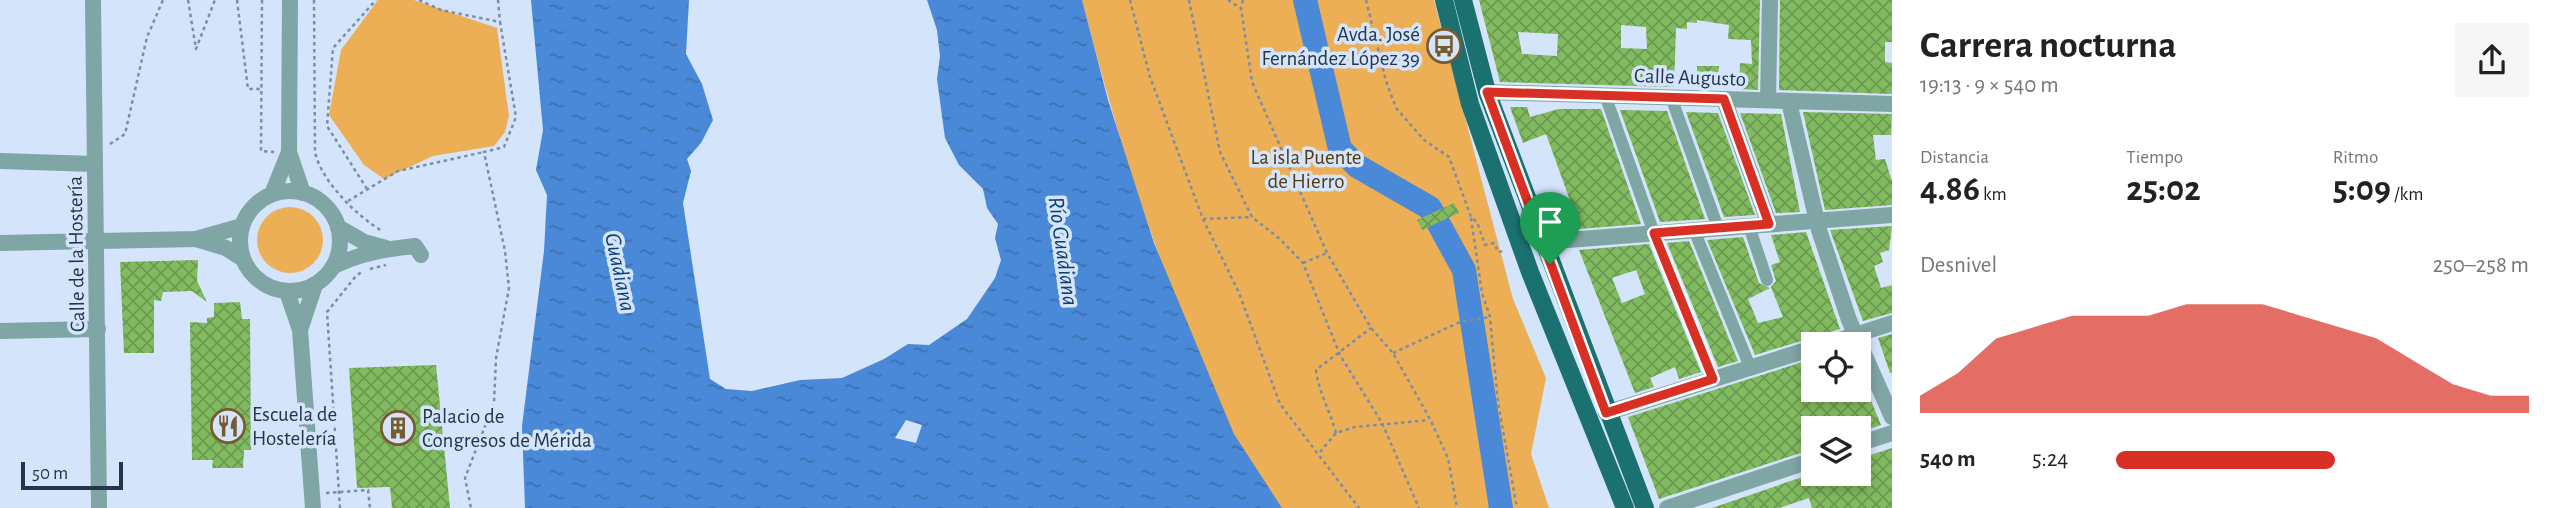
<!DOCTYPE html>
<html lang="es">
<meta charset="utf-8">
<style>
:root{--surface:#fff;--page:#f6f6f6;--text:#222;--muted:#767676;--accent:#d93025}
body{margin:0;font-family:"Alegreya Sans",sans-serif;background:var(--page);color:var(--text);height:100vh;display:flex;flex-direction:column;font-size:26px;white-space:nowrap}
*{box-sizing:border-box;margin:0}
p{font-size:23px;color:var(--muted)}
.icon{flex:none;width:38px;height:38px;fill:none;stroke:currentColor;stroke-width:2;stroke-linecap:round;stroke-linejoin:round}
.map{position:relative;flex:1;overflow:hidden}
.sheet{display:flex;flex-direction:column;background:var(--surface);width:665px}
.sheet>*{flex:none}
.controls{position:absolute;left:1801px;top:332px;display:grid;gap:14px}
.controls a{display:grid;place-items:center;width:70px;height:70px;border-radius:0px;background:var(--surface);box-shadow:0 4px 10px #0003;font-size:35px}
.scale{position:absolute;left:21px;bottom:18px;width:102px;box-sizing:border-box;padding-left:7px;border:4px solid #25364c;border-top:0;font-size:19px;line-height:24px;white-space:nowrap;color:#25364c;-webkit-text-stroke:5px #d3e4fb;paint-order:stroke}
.pin{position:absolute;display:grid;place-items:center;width:60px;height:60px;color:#fff;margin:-72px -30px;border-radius:50% 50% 50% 0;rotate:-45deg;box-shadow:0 0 7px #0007}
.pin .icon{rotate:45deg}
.round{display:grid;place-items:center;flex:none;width:74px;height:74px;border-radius:0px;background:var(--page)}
.head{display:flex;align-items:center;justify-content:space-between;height:119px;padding:0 28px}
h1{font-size:38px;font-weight:700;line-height:52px}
.metrics{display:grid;grid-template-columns:repeat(3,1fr);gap:10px;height:119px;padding:7px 28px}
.metrics div{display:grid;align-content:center}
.metrics b{font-size:35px;font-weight:700}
.metrics small{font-size:19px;font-weight:400}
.metrics p{font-size:19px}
.chart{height:196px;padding:14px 28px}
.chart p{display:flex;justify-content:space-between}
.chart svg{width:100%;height:126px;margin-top:7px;fill:var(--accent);opacity:.7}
ul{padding:0 28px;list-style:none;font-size:23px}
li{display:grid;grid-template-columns:112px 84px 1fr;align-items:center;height:52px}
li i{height:18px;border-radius:9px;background:var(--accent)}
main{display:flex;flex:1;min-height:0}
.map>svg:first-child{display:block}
</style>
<main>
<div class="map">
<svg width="1892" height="508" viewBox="0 0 1892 508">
<defs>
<pattern id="water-ripples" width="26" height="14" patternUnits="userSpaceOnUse" patternTransform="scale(1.75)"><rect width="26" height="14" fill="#4989d8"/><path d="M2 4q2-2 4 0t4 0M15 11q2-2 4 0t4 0" fill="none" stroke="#3d71b1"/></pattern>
<pattern id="building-cross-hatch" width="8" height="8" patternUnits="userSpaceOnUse" patternTransform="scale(1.75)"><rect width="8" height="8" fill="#82bb5f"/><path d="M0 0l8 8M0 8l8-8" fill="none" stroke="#6a9951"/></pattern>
</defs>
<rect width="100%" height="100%" fill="#d3e4fb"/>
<g fill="#ecaf56">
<polygon points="378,0 414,0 497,28 509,116 505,132 494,146 433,156 384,179 364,165 329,115 341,50"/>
<path d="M1082,0H1434L1513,299L1546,378L1531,454L1549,508H1282C1265,483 1245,458 1233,432C1166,294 1120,148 1082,0Z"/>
<circle cx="290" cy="240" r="33"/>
</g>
<path fill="url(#water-ripples)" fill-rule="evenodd" d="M531,0H689L686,54L702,84L713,120L701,143L687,159L691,171L683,203L710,379L726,389L752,391L800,380L842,378L884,359L908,344L929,345L967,319L995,278L1001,260L995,238L998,224L987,208L983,189L959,165L945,138L937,79L940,56L937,30L927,0H1082L1108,100L1154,243L1234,434L1282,508H525L522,426L544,251L547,195L536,170L543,130ZM906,420L922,425L916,443L895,438Z"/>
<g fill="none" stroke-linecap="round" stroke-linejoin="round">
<polyline stroke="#4989d8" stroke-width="24" points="1305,0 1340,149 1357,166 1430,208 1464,270 1501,508"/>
</g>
<g fill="url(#building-cross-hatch)" fill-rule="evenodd">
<path d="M1479,0H1760L1758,90L1739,89L1740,63L1752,64L1751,40L1728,39L1729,25L1697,20V23L1687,22V29L1676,28L1674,87L1500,82ZM1621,25L1646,27L1647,49L1621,48ZM1518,32L1558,34L1557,56L1522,54Z"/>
<polygon points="1780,0 1892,0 1892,42 1885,42 1885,62 1892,63 1892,94 1779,90"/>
<polygon points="1697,66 1719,66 1717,88 1697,88"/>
<polygon points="1510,107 1527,107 1530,117 1559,109 1601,109 1641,224 1554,231 1548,215 1572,206 1546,134 1523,143"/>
<polygon points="1620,110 1667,111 1705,219 1660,222"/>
<polygon points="1686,112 1718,113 1755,215 1724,217"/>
<polygon points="1803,112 1892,114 1891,135 1873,135 1876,160 1885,159 1892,181 1892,205 1825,210"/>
<polygon points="1740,113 1781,114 1800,212 1776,213"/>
<polygon points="1454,203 1459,213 1422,230 1417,220"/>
<polygon points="1892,226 1889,250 1880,253 1883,262 1874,266 1881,288 1892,285 1892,313 1863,321 1830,230"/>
<polygon points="1806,232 1840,329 1755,355 1707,240 1743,237 1759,283 1770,288 1748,299 1758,323 1783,317 1771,287 1776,281 1771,265 1780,262 1771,235"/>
<polygon points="1689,241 1738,361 1718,367 1667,243"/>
<path d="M1649,244L1701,372L1679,379L1675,367L1650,378L1654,387L1635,393L1579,250ZM1636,270L1645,294L1622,303L1612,278Z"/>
<polygon points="198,260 197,281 207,302 192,291 163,292 161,301 154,300 154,353 124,353 120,262"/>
<polygon points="240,302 242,319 250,319 251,450 244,450 243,468 212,468 213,460 192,460 190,322 207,323 207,318 214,317 214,303"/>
<polygon points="1892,334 1892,373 1890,373 1878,338"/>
<polygon points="1809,360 1813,373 1813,390 1858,390 1859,371 1881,425 1858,433 1858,429 1813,429 1813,449 1659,499 1628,417"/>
<polygon points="436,365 450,508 392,508 390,487 357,488 349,368"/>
<polygon points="1892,448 1892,508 1812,508 1809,498 1779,508 1712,508 1811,474 1858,474 1858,459"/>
</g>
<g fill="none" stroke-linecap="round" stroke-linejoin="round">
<g stroke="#7d8ea4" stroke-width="2.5" stroke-dasharray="3.5 3.5" stroke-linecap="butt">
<polyline points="188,0 196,49 215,0"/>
<polyline points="237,0 248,89 261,89"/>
<polyline points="262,0 261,151 274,152"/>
<path d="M314,0L315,152C321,181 357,216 382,231"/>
<polyline points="419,0 441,10 500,22 516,117 504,147 484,152 505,251 509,288 496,358 494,403 465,478 471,508"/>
<polyline points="498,0 500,22"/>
<polyline points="1130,0 1150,77 1203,219 1239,293 1280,404 1359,508"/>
<polyline points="1189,0 1220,152 1252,217 1280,239 1303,263 1340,355 1382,423 1419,508"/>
<polyline points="1228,0 1240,8"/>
<polyline points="1243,0 1241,8 1252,82 1327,253 1371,328 1393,353 1430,419 1448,458 1457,508"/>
<polyline points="1366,0 1386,81 1396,108 1424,140 1449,157 1471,217 1477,222 1485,245 1494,243 1498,252 1505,251"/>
<polyline points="110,144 125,134 147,37 163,0"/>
<polyline points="367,189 327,126 333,48 376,0"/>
<polyline points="348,201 398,171 484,152"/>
<polyline points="1471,218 1482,293 1490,317 1498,403 1517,508"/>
<polyline points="1203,219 1252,217"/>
<polyline points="1303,263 1327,253"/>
<polyline points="370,269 386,265"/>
<polyline points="1393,353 1460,322 1490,317"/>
<path d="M1336,433C1330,411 1319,393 1316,370L1371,328"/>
<polyline points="1320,452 1336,433 1355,427 1429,420"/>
<polyline points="326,493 368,490 370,508"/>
<polyline points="340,508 327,312 356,276 363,271"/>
</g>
<g stroke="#7fa5a4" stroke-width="12">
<polyline points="1605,95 1654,233 1713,379"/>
<polyline points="1671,97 1718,228"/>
<polyline points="1749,226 1767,280"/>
<polyline points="1694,230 1750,367"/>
</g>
<g stroke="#7fa5a4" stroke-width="16">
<polyline points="93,0 99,508"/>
<polyline points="290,0 289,152 303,193"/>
<polyline points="1487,92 1892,104"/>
<polyline points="1724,99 1769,224"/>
<polyline points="1768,100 1770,0"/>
<polyline points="1789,102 1819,230 1849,320 1892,417"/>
<polyline points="0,161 95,164"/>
<circle cx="290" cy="241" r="50"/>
<polyline points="272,194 289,152"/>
<polyline points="338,227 364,242 386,248"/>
<polyline points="196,239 226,248 243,259"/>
<polyline points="1542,242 1892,215"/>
<polyline points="0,243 196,239 242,226"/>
<path d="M334,266C361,253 386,249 415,246L421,255"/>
<polyline points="287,292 300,330 313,508"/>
<polyline points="300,330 315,285"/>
<polyline points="0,331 98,329"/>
<polyline points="1824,345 1892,323"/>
<polyline points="1606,413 1813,348"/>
<polyline points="1858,444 1892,433"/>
<polyline points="1667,508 1813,460"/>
</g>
<g stroke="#1b7070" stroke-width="18">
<polyline points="1444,0 1470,104 1530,272 1625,508"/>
<polyline points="1463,0 1487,92 1645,508"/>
</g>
</g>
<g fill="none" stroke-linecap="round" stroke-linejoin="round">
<g stroke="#fff" stroke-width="14">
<polygon id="route" points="1487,92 1724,99 1769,224 1654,233 1713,379 1606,413"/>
</g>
<use href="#route" stroke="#d93025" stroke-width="9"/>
</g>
<defs>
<g id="bus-ring" transform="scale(1.75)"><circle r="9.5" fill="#d3e4fb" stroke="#785a2e" stroke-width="1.5"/><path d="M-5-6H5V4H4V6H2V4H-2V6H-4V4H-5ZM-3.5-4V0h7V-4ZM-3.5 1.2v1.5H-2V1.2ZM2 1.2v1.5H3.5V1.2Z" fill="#785a2e"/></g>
<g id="restaurant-ring" transform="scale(1.75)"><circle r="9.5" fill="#d3e4fb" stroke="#785a2e" stroke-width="1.5"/><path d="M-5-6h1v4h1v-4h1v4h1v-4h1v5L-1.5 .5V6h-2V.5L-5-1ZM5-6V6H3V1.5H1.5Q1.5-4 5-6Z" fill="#785a2e"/></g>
<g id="building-ring" transform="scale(1.75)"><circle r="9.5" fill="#d3e4fb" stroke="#785a2e" stroke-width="1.5"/><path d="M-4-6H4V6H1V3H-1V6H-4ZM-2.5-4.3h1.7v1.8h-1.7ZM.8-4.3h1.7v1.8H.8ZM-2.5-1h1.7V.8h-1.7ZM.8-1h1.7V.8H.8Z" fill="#785a2e"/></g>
</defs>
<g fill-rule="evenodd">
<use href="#bus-ring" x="1444" y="46"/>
<use href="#restaurant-ring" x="228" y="426"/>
<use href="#building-ring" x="398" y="428"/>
</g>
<g text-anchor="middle" stroke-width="7" stroke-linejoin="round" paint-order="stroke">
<g font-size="21" fill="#25364c" stroke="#d3e4fb" text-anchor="start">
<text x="1420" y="41" text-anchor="end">Avda. José<tspan x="1420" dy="24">Fernández López 39</tspan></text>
<text x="252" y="421">Escuela de<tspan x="252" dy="24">Hostelería</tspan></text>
<text x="422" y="423">Palacio de<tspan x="422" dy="24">Congresos de Mérida</tspan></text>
</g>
<g font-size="21" fill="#25364c" stroke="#d3e4fb">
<text transform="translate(1690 77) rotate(2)" y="7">Calle Augusto</text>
<text transform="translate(76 254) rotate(-91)" y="7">Calle de la Hostería</text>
</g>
<g font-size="21" fill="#543a11" stroke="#d3e4fb">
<text x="1306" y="164">La isla Puente<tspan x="1306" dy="24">de Hierro</tspan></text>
</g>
<g font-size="23" font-style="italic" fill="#103d70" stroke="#d3e4fb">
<text transform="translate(1064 251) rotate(82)" y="8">Río Guadiana</text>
<text transform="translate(621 272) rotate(78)" y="8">Guadiana</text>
</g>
</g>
</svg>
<div class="controls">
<a><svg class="icon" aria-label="locate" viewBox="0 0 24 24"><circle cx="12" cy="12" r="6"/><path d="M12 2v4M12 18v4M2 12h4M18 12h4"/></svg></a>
<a><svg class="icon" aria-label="layers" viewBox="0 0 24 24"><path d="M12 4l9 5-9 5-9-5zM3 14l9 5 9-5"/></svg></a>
</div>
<div class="scale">50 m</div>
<div class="pin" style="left:1550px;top:264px;background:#1e9e55"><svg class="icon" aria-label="arrive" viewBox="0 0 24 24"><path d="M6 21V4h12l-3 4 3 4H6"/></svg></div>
</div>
<section class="sheet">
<div class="head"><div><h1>Carrera nocturna</h1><p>19:13 · 9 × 540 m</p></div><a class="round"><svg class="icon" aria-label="share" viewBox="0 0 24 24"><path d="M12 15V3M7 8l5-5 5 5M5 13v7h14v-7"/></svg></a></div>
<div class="metrics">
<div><p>Distancia</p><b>4.86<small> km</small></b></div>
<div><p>Tiempo</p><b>25:02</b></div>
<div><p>Ritmo</p><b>5:09<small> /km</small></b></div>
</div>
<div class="chart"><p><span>Desnivel</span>250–258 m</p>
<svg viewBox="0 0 160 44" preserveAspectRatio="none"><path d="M0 44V38L10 30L20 18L30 14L40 10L50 10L60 10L70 6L80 6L90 6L100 10L110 14L120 18L130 26L140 34L150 38L160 38V44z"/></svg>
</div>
<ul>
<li><b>540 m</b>5:24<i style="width:53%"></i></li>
</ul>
</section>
</main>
